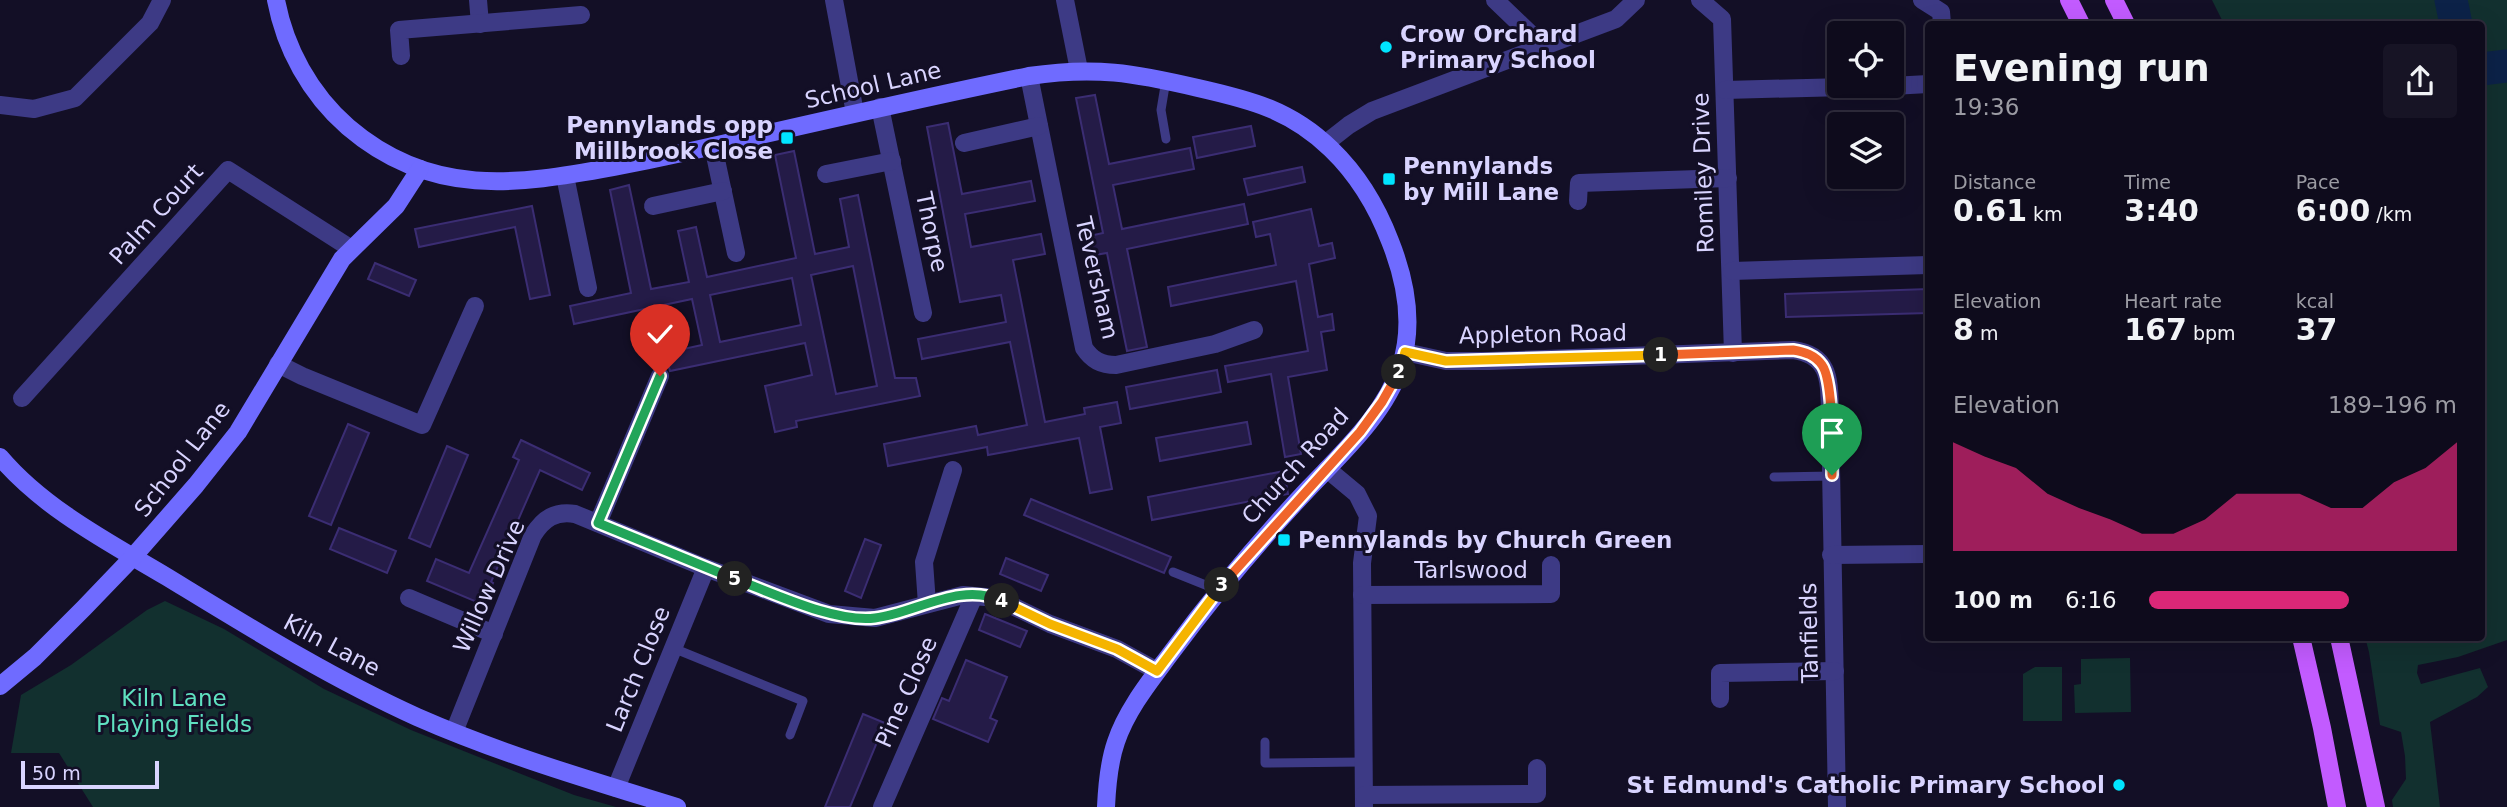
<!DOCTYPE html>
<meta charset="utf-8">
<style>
:root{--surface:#0e0b1c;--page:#171425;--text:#f1f3f6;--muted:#9b9ba3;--line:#2e2b3b;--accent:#db2777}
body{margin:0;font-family:"DejaVu Sans",sans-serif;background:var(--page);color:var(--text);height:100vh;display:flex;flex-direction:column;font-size:26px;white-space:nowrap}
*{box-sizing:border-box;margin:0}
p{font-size:23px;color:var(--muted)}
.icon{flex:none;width:38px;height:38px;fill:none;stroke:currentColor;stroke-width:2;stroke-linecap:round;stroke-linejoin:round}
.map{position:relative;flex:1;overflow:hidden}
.panel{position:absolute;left:1925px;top:21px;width:560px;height:620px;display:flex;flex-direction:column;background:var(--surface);border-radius:7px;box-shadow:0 7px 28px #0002,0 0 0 2px var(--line)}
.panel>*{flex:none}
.controls{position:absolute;left:1827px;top:21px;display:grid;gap:14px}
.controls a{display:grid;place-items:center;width:77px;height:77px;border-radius:7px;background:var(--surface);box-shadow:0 7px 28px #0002,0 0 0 2px var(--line);font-size:35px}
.scale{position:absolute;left:21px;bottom:18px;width:138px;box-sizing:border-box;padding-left:7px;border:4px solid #d9d4ff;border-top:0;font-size:19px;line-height:24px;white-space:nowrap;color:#d9d4ff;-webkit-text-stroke:5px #130f26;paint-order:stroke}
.pin{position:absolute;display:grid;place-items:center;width:60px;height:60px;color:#fff;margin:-72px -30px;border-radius:50% 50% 50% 0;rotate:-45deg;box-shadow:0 0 7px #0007}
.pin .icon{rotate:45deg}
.km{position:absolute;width:35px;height:35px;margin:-18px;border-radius:50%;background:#222;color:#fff;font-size:19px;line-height:35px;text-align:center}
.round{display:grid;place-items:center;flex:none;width:74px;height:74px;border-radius:7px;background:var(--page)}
.headline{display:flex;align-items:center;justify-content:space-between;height:119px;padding:0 28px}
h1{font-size:38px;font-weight:700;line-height:52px}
.stats{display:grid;grid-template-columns:repeat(3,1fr);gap:10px;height:119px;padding:7px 28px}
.stats div{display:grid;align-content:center}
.stats b{font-size:30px;font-weight:700}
.stats small{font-size:19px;font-weight:400}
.stats p{font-size:19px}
.chart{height:196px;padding:14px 28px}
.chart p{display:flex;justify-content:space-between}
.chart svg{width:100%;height:126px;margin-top:7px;fill:var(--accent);opacity:.7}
ul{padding:0 28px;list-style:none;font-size:23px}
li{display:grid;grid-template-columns:112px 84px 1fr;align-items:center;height:52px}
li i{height:18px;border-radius:9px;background:var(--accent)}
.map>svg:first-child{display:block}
</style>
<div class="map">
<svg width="2507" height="807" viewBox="0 0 2507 807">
<rect width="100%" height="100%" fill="#130f26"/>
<g fill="#12302f">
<polygon points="2212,0 2507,0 2507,640 2458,657 2418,665 2417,673 2421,684 2480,668 2488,687 2477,697 2430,722 2440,807 2393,807 2392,800 2406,779 2405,756 2401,732 2380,725 2369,652 2365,637 2482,637 2482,24 2224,24"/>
<polygon points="165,601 224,629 324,689 411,730 574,795 616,807 93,807 59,753 11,753 21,695 71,665 147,610"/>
<polygon points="2130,658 2131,712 2075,713 2074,685 2081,684 2081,659"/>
<polygon points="2035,667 2062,667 2062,721 2023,721 2023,674"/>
</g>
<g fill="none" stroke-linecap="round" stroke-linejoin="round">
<g stroke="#0c2248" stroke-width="33">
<polyline points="2451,0 2456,24"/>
<polyline points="2482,69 2507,66"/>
</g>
</g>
<g fill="#241b47" stroke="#3b2d73" stroke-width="2" fill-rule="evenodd">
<polygon points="1095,95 1109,164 1190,148 1194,169 1113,185 1122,229 1244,204 1248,224 1127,249 1147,347 1127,351 1107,253 1089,256 1085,237 1103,233 1076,98"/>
<polygon points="948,123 962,194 1031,181 1035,201 965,214 971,247 1041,234 1045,254 1013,260 1045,422 1085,414 1084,408 1117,402 1121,423 1100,427 1112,489 1090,493 1079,438 988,455 987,447 888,466 884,444 976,426 978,435 1027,425 1010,342 922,359 918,339 1006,322 1001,295 960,302 927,127"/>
<polygon points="1251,126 1255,146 1197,158 1193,137"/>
<path d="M794,151L815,254L849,247L840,199L858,195L895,378H916L920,396L796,421L797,427L775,432L765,386L812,375L805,343L670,371L665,353L702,345L692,299L574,324L570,306L631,293L610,190L629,185L651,289L689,282L678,231L696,227L707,277L796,258L775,155ZM853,266L877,386L836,394L811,275ZM792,278L801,325L720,342L710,295Z"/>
<polygon points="1302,167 1305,182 1248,195 1244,179"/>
<polygon points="532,206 550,295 530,299 515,227 419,247 415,229"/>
<polygon points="1311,209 1319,246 1332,243 1335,258 1309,264 1318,317 1332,314 1334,330 1321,332 1327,370 1288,377 1301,454 1285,457 1271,374 1228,382 1225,366 1308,351 1296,281 1171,306 1168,287 1276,265 1270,234 1256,237 1253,222"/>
<polygon points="375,263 416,280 409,296 368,279"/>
<polygon points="1928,289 1928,313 1786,317 1785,294"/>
<polygon points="1217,370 1221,392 1130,409 1126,387"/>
<polygon points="1247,422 1251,444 1160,461 1156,438"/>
<polygon points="348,424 369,433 331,525 309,516"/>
<polygon points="521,440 590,473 582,490 540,470 491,582 493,583 484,605 427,581 436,559 469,573 519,460 513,457"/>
<polygon points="447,446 468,455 430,547 409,538"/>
<polygon points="1284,471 1288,494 1152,520 1148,497"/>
<polygon points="1031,499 1171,557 1164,573 1024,515"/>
<polygon points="339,528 396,551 387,573 330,549"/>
<polygon points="865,539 881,545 861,598 845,591"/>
<polygon points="1006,558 1048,575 1041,591 1000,574"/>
<polygon points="985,614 1027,631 1020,647 979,630"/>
<polygon points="966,660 1007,677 990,718 997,721 988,742 933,719 942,698 949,701"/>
<polygon points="863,714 885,723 850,807 825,807"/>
</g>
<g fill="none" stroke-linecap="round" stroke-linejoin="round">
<g stroke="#3d3a85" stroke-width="9">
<polyline points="1166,139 1161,110 1166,80"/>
<polyline points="1774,477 1831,476"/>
<polyline points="1173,572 1218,590"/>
<polyline points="673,648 803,701 790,735"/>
<polyline points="1265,742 1265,763 1363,762"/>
</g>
<g stroke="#3d3a85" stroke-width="18">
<polyline points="478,0 480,24"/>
<polyline points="834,0 855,113"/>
<polyline points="1065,0 1079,70"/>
<polyline points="1495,0 1543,46"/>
<polyline points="1700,0 1722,19 1733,353"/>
<polyline points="1922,0 1941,12 1942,24"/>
<polyline points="401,56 399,30 581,15"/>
<path d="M1029,76L1084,348C1092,360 1101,365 1116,365L1215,344L1254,330"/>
<polyline points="1892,86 1928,84"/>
<polyline points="1725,90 1884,86"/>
<polyline points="0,105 34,109 75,98 150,23 162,0"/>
<polyline points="880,107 923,313"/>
<polyline points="964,143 1039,126"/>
<polyline points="1326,143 1349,125 1372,111 1616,19 1636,0"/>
<polyline points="713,146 736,253"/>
<polyline points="826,174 892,161"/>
<polyline points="565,176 588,288"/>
<polyline points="1578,201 1579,183 1728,178"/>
<polyline points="653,206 723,191"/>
<polyline points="1732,271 1928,265"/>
<path d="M1405,352L1446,361H1489L1793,350C1830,355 1829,380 1830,410L1837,807"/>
<polyline points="278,364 302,376 422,425 475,306"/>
<polyline points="22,398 228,170 350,248"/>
<polyline points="1327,469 1357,494 1368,516 1362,563 1364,807"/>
<polyline points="598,523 660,376"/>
<polyline points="1831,555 1928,554"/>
<polyline points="1362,595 1551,594 1551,565"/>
<polyline points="409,598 494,634"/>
<polyline points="927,604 924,562 953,470"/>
<polyline points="1720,699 1720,673 1835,671"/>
<path d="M454,732L533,535C544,518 555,511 575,514L706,568L829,614L875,618L963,595L996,598L1050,624L1117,649L1157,671"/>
<polyline points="616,788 706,568"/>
<polyline points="1364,795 1537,794 1537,768"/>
<polyline points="882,807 974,596"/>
</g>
<g stroke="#6f6bff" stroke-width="18">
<path d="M276,0C285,48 310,94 348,127C431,198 516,185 614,167C665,157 715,146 765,134C853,114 941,94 1029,76C1095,66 1134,73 1198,88C1251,100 1291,110 1331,149C1358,175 1377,207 1390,241C1406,281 1414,324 1401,365C1386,413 1343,452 1309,488C1260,540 1214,595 1171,653C1151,680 1127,709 1116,742C1109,762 1107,785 1106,807"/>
<path d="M0,457C44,509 110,543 167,577C249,627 329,677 417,717C501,754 590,780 677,807"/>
<polyline points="0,686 35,657 84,608 132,558 196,485 238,432 342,259 396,206 420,169"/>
</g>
<g stroke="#c25bff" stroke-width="18">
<polyline points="2069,0 2081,24"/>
<polyline points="2114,0 2126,24"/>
<polyline points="2301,637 2322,728 2337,807"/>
<polyline points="2339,637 2376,807"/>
</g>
</g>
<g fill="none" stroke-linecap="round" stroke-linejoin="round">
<g stroke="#fff" stroke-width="14">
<path id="split-1" d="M1661,355L1793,350C1805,352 1815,355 1822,365C1834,382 1832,452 1832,475"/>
</g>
<g stroke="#fff" stroke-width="14">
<polyline id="split-2" points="1399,372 1405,352 1446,361 1661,355"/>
</g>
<g stroke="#fff" stroke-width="14">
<polyline id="split-3" points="1222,585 1360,432 1382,402 1399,372"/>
</g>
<g stroke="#fff" stroke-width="14">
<polyline id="split-4" points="1002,601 1050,624 1117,649 1157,671 1222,585"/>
</g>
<g stroke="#fff" stroke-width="14">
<path id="split-5" d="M735,579C773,593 835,623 875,618C916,613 961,581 1002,601"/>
</g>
<g stroke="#fff" stroke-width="14">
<polyline id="split-6" points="660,376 598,523 735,579"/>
</g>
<use href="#split-1" stroke="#f0652b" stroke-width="9"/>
<use href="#split-2" stroke="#f5b400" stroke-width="9"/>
<use href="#split-3" stroke="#f0652b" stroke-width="9"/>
<use href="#split-4" stroke="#f5b400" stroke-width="9"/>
<use href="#split-5" stroke="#22a559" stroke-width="9"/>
<use href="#split-6" stroke="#22a559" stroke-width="9"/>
</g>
<g fill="#00e5ff" stroke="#130f26" stroke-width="2.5">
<circle cx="1386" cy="47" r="7"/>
<rect x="780" y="131" width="14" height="14" rx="3.5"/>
<rect x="1382" y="172" width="14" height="14" rx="3.5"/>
<rect x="1277" y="533" width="14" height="14" rx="3.5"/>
<circle cx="2119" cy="785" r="7"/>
</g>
<g text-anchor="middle" stroke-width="6" stroke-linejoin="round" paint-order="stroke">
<g font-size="23" font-weight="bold" fill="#d9d4ff" stroke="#130f26" text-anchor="start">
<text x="1400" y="42">Crow Orchard<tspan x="1400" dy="26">Primary School</tspan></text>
<text x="773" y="133" text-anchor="end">Pennylands opp<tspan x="773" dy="26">Millbrook Close</tspan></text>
<text x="1403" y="174">Pennylands<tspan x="1403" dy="26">by Mill Lane</tspan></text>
<text x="1298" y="548">Pennylands by Church Green</text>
<text x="2105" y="793" text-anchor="end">St Edmund's Catholic Primary School</text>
</g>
<g font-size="23" fill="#d9d4ff" stroke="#130f26">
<text transform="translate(873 85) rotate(-13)" y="8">School Lane</text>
<text transform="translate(1703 173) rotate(-92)" y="8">Romiley Drive</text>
<text transform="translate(156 214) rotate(-48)" y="8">Palm Court</text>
<text transform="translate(932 232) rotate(78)" y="8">Thorpe</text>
<text transform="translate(1097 278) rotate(77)" y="8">Teversham</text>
<text transform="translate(1543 334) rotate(-1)" y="8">Appleton Road</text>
<text transform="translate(182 459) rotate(-52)" y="8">School Lane</text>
<text transform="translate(1295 466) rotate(-48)" y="8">Church Road</text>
<text x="1471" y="578">Tarlswood</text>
<text transform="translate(489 586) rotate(-66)" y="8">Willow Drive</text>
<text transform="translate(1809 633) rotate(-91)" y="8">Tanfields</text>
<text transform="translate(332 645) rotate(28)" y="8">Kiln Lane</text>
<text transform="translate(638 669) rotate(-68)" y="8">Larch Close</text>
<text transform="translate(906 692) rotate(-66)" y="8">Pine Close</text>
</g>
<g font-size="23" fill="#5fe0c0" stroke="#130f26">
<text x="174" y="706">Kiln Lane<tspan x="174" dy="26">Playing Fields</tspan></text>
</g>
</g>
</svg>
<div class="controls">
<a><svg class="icon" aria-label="locate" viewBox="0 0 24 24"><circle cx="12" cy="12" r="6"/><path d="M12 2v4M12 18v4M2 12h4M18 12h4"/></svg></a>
<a><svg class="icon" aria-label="layers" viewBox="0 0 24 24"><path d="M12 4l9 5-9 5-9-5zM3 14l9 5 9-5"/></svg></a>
</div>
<div class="scale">50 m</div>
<div class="pin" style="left:1832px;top:475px;background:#1e9e55"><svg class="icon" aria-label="arrive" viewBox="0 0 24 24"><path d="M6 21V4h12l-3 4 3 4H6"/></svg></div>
<div class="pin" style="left:660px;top:376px;background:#d93025"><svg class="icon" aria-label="check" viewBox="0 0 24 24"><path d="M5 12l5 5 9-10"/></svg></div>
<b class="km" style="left:1661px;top:355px">1</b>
<b class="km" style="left:1399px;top:372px">2</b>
<b class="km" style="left:1222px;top:585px">3</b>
<b class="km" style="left:1002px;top:601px">4</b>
<b class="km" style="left:735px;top:579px">5</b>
<section class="panel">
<div class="headline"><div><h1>Evening run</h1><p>19:36</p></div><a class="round"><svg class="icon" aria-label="share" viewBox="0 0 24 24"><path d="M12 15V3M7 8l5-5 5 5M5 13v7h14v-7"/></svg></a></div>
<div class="stats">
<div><p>Distance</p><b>0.61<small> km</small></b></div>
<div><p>Time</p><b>3:40</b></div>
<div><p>Pace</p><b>6:00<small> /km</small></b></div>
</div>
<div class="stats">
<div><p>Elevation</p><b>8<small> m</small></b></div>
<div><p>Heart rate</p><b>167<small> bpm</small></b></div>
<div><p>kcal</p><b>37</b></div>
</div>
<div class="chart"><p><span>Elevation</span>189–196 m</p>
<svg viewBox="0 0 160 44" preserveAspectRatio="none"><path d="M0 44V6L10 11L20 15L30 24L40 29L50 33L60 38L70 38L80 33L90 24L100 24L110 24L120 29L130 29L140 20L150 15L160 6V44z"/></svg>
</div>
<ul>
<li><b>100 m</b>6:16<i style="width:65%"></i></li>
</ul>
</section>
</div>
